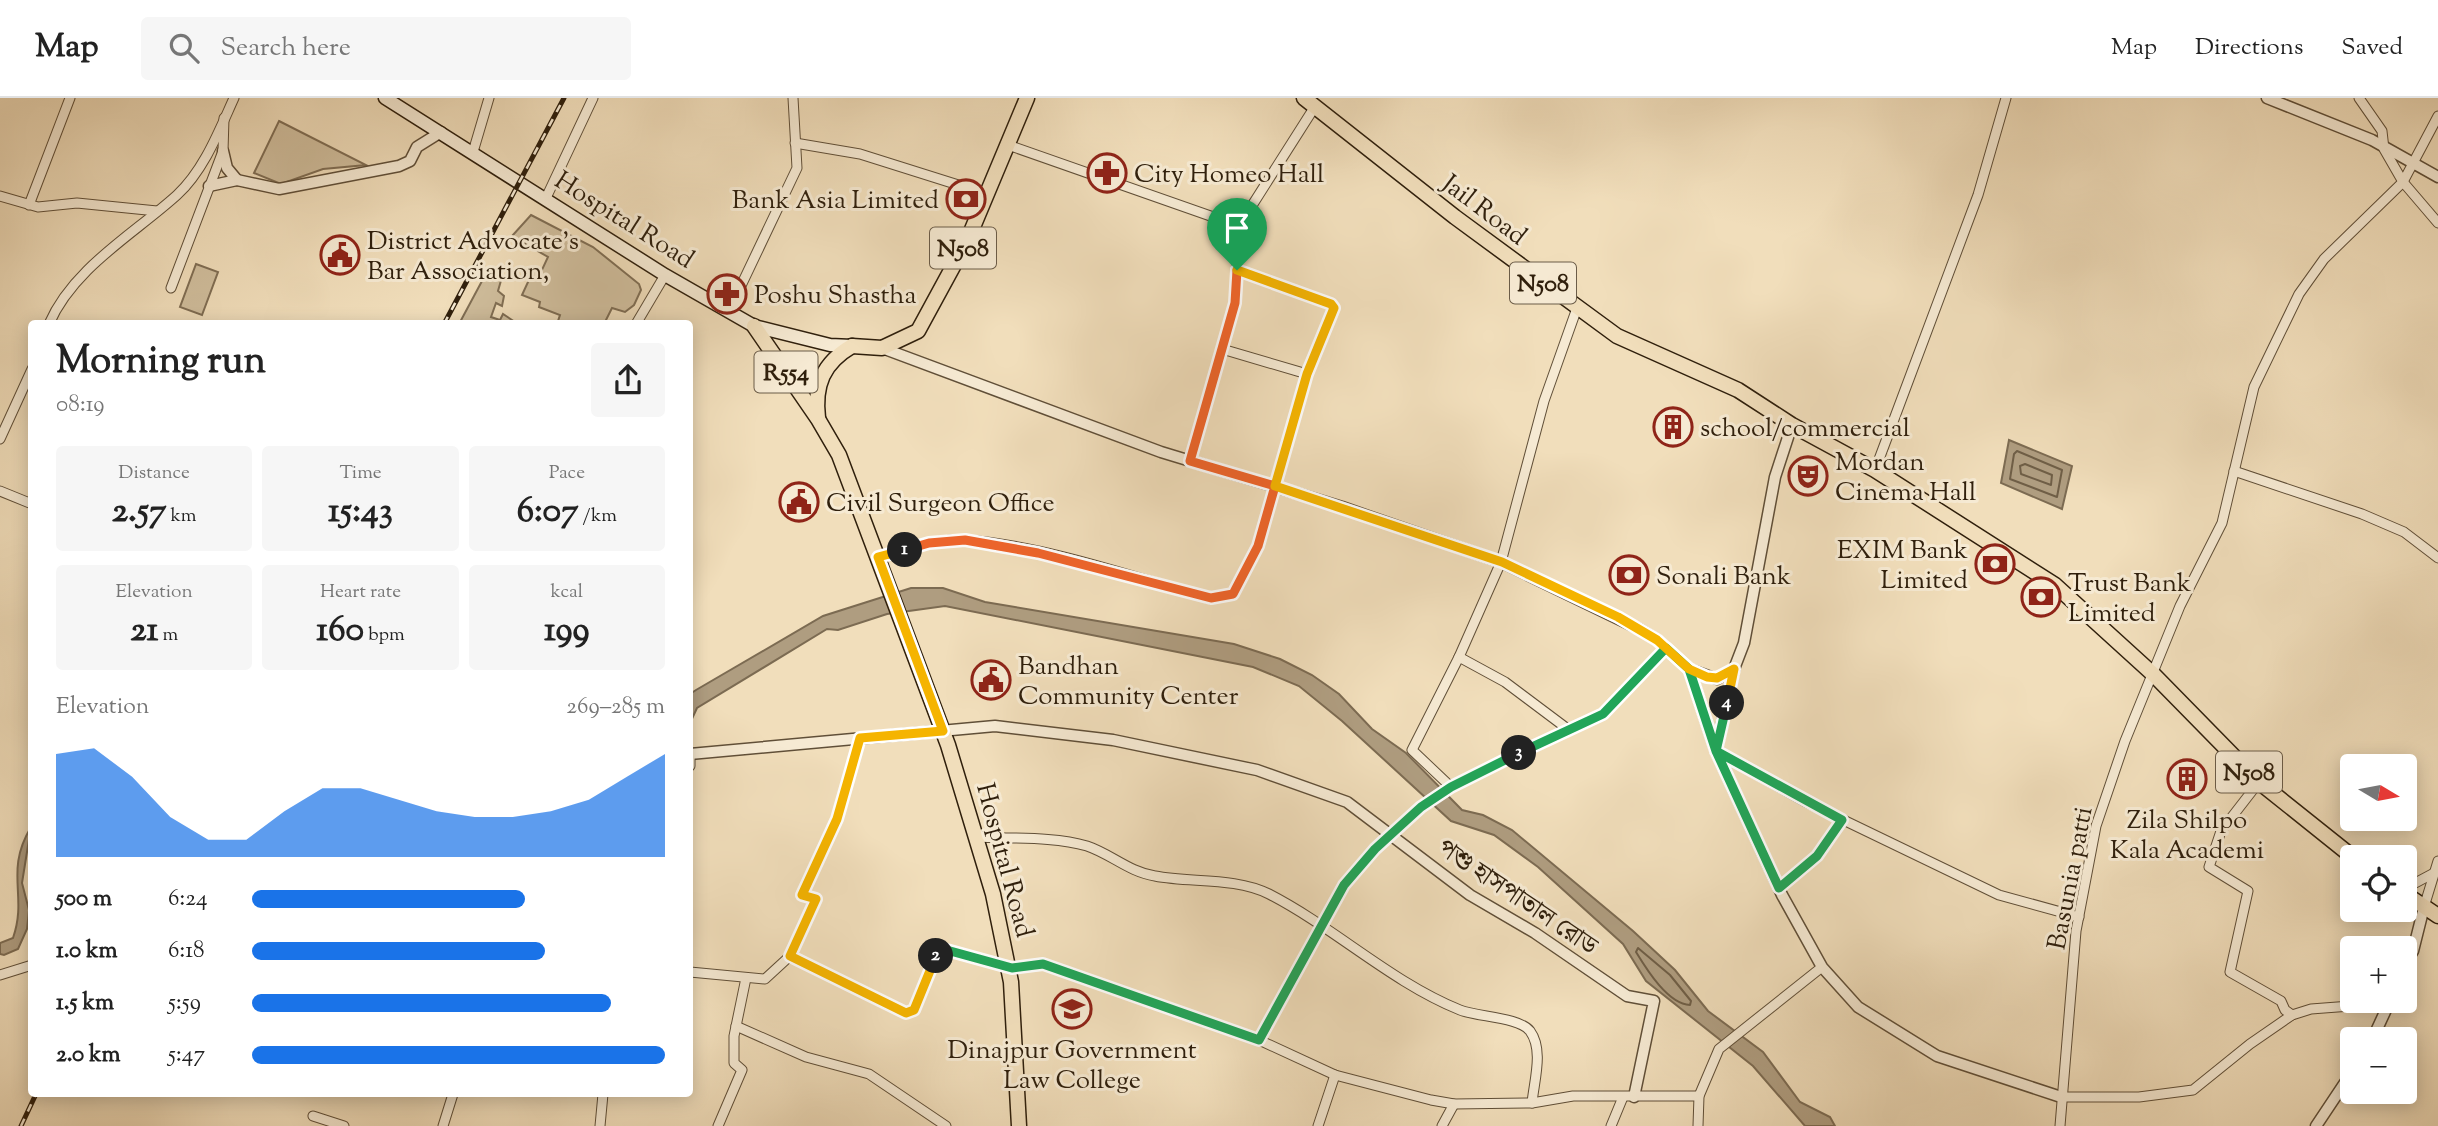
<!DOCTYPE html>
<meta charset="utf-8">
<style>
:root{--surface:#fff;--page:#f6f6f6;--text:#222;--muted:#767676;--line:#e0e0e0;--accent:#1a73e8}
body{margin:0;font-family:"Sorts Mill Goudy","Noto Serif Bengali",serif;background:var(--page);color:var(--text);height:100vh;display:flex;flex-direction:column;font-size:26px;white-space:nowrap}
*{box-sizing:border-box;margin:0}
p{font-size:23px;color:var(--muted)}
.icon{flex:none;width:38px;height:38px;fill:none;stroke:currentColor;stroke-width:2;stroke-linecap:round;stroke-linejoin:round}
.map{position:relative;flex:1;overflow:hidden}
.sheet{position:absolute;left:28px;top:222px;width:665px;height:777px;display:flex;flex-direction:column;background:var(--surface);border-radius:7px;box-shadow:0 4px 18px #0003}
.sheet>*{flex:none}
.needle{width:46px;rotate:100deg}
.controls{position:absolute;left:2340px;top:656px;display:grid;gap:14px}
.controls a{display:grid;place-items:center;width:77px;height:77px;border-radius:7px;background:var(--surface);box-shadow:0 4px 18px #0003;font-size:35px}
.pin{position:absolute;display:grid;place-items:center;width:60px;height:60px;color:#fff;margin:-72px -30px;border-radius:50% 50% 50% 0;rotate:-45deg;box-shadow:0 0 7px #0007}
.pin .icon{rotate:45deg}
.km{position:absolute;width:35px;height:35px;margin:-18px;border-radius:50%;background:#222;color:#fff;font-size:19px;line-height:35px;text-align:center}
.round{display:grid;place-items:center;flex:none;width:74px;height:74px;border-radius:7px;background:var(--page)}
.head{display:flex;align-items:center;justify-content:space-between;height:119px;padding:0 28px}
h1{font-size:38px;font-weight:800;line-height:52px}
.metrics{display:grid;grid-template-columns:repeat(3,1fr);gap:10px;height:119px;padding:7px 28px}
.metrics div{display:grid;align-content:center;border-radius:7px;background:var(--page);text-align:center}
.metrics b{font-size:35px;font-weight:800}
.metrics small{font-size:19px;font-weight:400}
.metrics p{font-size:19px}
.chart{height:196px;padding:14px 28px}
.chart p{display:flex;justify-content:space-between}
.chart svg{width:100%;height:126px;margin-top:7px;fill:var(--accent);opacity:.7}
ul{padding:0 28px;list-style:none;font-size:23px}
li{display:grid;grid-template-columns:112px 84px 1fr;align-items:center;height:52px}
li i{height:18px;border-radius:9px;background:var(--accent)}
header{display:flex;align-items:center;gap:42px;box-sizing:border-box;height:98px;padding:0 35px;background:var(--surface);border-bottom:2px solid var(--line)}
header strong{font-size:33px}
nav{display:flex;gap:38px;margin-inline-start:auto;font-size:24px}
.search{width:490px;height:63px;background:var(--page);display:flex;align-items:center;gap:18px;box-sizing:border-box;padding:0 24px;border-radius:7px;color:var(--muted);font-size:26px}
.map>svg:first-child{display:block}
</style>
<header>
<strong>Map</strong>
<div class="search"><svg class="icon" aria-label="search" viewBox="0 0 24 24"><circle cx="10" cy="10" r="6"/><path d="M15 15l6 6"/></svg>Search here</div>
<nav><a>Map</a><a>Directions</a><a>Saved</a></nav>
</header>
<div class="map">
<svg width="2438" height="1028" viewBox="0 0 2438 1028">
<rect width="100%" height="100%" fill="#f1debb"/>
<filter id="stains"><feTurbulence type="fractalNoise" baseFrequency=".00286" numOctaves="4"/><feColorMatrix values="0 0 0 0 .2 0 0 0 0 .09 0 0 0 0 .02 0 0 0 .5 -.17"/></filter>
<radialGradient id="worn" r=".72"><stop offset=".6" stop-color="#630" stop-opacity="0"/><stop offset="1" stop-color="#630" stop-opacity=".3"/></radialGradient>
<g fill="#d0be9d" stroke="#806e54" stroke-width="2">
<polygon points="279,23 366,67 323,71 281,86 254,75"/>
<polygon points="531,117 593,149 639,186 641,192 634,207 625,214 612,210 604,226 557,226 560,217 539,209 540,204 522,197 534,171 541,174 548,159 512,138"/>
<polygon points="196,166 218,174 202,217 180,209"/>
<polygon points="496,175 502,179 498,193 504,198 502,208 496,205 491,219 500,222 503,216 518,226 459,226 482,183"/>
</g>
<g fill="#af9d80" stroke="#7c6b52" stroke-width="2">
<polygon points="2009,342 2072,368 2062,411 2001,385"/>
<polygon points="911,490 943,490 985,504 1234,546 1280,561 1312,577 1339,596 1372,631 1406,655 1462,712 1483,717 1512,732 1633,833 1675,872 1708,913 1763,954 1800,1004 1830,1019 1835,1028 1805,1028 1753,968 1646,883 1623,846 1538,769 1494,737 1451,723 1342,623 1299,588 1253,569 945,508 887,516 838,532 827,531 697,610 690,625 690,596 696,592 823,518"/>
<path d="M31,729L22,785L29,812L27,831L18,851L4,857L0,856V845L13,840C28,797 4,774 31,729Z"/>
</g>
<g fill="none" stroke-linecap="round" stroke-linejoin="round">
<g stroke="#6f5e46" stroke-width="2">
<polygon points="2017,353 2062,372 2057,399 2010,381 2014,356"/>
<polygon points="2025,366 2052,377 2051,387 2021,376 2020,368"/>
<path d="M1638,850L1670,877L1691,903L1690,907C1668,906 1647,872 1636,854Z"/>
</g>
<g stroke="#604f38" stroke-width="11">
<g id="minor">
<polyline points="2359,0 2382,33 2384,51 2403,84 2438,125"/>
<polyline points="795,45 860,56 987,96"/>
<polyline points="1008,47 1239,128"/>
<polyline points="473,54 489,0"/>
<polyline points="0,98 38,109 77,105 157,113"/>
<polyline points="546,100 593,0"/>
<polyline points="29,107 70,0"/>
<polyline points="171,190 223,53 224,20"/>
<polyline points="729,213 797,70 793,0"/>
<path d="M49,226C73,170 134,136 177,97C204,72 219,33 234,0"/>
<polyline points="636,226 665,177"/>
<polyline points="1222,251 1307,276"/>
<polyline points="0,341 32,271"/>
<polyline points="1190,363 1235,205 1239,128 1314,10"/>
<polyline points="1875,372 1978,97 2006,0"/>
<polyline points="2234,373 2362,416 2404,434 2438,460"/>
<polyline points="0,393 32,406"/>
<path d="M878,459C906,451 936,440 966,442C1046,448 1133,479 1211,501L1233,496L1258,448L1307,276L1334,210L1331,206L1237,172"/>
<polyline points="1569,632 1505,584 1459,559 1501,464 1544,303 1577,210"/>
<polyline points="1717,654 1804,703 1999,797 2079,819"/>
<polyline points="690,668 690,656"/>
<polyline points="2259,684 2221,733 2209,769 2248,793 2230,874 2281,903 2285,912 2292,917"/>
<polyline points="1451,689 1412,652 1459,559"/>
<path d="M976,739C1011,741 1053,738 1087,748C1111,756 1129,774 1155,778C1191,785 1235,779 1269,796C1335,830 1391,884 1460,912C1477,919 1519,919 1530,933C1544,952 1534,983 1532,1005"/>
<polyline points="1779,790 1817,758 1842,722"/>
<polyline points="2404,791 2434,775"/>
<polyline points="2424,809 2438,763"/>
<polyline points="790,858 816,801 802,797 837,721 861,640"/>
<polyline points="690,874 765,881 790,858 906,915 914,912 938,855 943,851 1012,870 1043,866 1259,942 1335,977 1431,1002 1454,1006 1532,1005 1573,998 1699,998"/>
<polyline points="0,877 32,867"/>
<polyline points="736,928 806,959 869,976 946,1028"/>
<polyline points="1259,942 1344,787 1375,751 1421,709 1451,689 1603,616 1666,550"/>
<polyline points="2061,999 2139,999 2193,992 2250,946 2292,917 2311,911 2390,905"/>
<polyline points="313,1018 344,1028"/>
<polyline points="443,1028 453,996"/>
<polyline points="600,1028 603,996"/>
<polyline points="718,1028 742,972 734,965 734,938 746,880"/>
<polyline points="1318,1028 1335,977"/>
<polyline points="1442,1028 1454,1006"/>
<polyline points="1611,1028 1623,999"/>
<polyline points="1698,1028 1699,998 1719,951 1822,869"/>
<polyline points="2060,1028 2076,833 2096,728 2125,643 2180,508 2222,425 2254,289 2299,196 2324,161 2403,84 2438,18"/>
</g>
</g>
<g stroke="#604f38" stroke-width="13">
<g id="tertiary">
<polyline points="2267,0 2372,42 2438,79"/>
<polyline points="223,53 227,70 237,82"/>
<polyline points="209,88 237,82 279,91 399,68 410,63 417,49 441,34"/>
<polyline points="882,250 1161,354 1342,409 1501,464 1639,531 1657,542 1689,571 1716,653"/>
<polyline points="1792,327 1775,379 1744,545 1734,571 1716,653 1782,797 1822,869 1858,909 1937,958 2061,999"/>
<polyline points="1689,571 1717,581 1734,571"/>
<polyline points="690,656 995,628 1113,642 1257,672 1347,704 1470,797 1535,835 1627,898 1654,903 1634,999"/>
<polyline points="2404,868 2413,853 2424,809"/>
<polyline points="2372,942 2390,903"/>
<polyline points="2316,1028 2352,974"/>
</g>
</g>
<g stroke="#2f1f0c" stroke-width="15">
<polyline id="secondary" points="385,0 665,177 754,228 830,247 852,248"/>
</g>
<g stroke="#2f1f0c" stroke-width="17">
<g id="primary">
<polyline points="754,228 818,321 839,357 948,647 993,796 1011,884 1019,1028"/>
<path d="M818,320C814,287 823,265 852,248"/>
</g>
</g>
<g stroke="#2f1f0c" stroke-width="17">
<g id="trunk">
<polyline points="1304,0 1455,119 1617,238 1738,292 1792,327 1875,372 2055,487 2154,577 2259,684 2354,760"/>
<polyline points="852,248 882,250 918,233 968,141 1027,0"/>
<polyline points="2404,795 2438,818"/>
</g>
</g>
<use href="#minor" stroke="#f6ead3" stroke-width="9"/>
<use href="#tertiary" stroke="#f6ead3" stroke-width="10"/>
<use href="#secondary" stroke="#f6ead3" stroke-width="12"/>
<use href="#primary" stroke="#f1debb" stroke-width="14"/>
<use href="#trunk" stroke="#f1debb" stroke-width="14"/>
<g stroke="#2f1f0c" stroke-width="5">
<g id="rail">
<polyline points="444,226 564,0"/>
<polyline points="21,1028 36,996"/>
</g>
</g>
<use href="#rail" stroke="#f6ead3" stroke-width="2.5" stroke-dasharray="8" stroke-linecap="butt"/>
</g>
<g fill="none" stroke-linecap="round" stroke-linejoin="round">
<g stroke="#fff" stroke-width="14">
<polyline id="split-1" points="905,452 929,445 965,442 1038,455 1211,500 1233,496 1258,448 1275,388 1190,363 1235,205 1237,172"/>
</g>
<g stroke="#fff" stroke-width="14">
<polyline id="split-2" points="905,452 878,459 943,633 860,640 837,721 802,797 816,801 790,858 906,915 914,912 936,858"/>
</g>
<g stroke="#fff" stroke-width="14">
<polyline id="split-3" points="936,858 943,851 1012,870 1043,866 1259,942 1344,787 1375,751 1421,709 1451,689 1519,655"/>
</g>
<g stroke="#fff" stroke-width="14">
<polyline id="split-4" points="1519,655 1603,616 1666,550 1689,571 1716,653 1779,790 1817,758 1842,722 1716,653 1727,605"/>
</g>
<g stroke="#fff" stroke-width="14">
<polyline id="split-5" points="1237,172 1331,206 1334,210 1307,276 1275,388 1502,464 1618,519 1657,542 1689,571 1707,579 1717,580 1734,571 1727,605"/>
</g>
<use href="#split-1" stroke="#f0652b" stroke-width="9"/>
<use href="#split-2" stroke="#f5b400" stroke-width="9"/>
<use href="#split-3" stroke="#22a559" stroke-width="9"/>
<use href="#split-4" stroke="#22a559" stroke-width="9"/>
<use href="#split-5" stroke="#f5b400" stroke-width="9"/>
</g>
<defs>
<g id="pharmacy-ring" transform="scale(2.0125)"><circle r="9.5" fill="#f6ead3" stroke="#8f2418" stroke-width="1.5"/><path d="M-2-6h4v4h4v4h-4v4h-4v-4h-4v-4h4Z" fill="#8f2418"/></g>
<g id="bank-ring" transform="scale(2.0125)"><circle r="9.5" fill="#f6ead3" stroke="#8f2418" stroke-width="1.5"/><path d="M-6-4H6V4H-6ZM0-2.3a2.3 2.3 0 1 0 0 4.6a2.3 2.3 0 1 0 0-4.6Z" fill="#8f2418"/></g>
<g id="civic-ring" transform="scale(2.0125)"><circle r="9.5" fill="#f6ead3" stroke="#8f2418" stroke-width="1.5"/><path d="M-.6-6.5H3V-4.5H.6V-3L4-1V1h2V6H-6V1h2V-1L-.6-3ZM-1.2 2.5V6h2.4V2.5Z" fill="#8f2418"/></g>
<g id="building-ring" transform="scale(2.0125)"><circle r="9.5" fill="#f6ead3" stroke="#8f2418" stroke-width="1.5"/><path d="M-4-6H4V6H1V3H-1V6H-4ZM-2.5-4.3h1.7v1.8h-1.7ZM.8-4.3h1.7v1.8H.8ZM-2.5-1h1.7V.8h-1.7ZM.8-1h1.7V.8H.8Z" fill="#8f2418"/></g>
<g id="theatre-ring" transform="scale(2.0125)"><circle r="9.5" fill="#f6ead3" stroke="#8f2418" stroke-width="1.5"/><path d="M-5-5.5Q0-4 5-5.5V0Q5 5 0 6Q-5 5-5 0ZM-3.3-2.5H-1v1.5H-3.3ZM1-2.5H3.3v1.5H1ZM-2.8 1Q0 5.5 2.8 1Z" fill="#8f2418"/></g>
<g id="school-ring" transform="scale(2.0125)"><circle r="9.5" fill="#f6ead3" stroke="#8f2418" stroke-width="1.5"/><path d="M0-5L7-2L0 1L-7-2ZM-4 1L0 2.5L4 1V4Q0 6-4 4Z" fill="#8f2418"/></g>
</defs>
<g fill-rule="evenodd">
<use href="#pharmacy-ring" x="1107" y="75"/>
<use href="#bank-ring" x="966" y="101"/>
<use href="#civic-ring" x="340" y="157"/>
<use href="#pharmacy-ring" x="727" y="196"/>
<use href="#building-ring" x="1673" y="329"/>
<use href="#theatre-ring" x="1808" y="378"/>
<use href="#civic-ring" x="799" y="404"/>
<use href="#bank-ring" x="1995" y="466"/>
<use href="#bank-ring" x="1629" y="477"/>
<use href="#bank-ring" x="2041" y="499"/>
<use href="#civic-ring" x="991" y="582"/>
<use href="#building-ring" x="2187" y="681"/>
<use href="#school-ring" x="1072" y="911"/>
</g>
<g text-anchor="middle" stroke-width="6" stroke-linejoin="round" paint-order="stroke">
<g fill="#f6ead3" stroke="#6b5c48" stroke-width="2">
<rect x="930" y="129.5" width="66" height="41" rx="5"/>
<rect x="1510" y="164.5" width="66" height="41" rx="5"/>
<rect x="754.5" y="253.5" width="63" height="41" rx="5"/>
<rect x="2216" y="653.5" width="66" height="41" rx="5"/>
</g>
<g font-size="24" font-weight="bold" fill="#2f1f0c">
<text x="963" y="158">N508</text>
<text x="1543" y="193">N508</text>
<text x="786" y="282">R554</text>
<text x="2249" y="682">N508</text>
</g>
<g font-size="26" fill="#2f1f0c" stroke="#f6ead3" text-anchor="start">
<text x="1134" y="84">City Homeo Hall</text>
<text x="939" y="110" text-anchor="end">Bank Asia Limited</text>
<text x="367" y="151">District Advocate's<tspan x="367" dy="30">Bar Association,</tspan></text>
<text x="754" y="205">Poshu Shastha</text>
<text x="1700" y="338">school/commercial</text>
<text x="1835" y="372">Mordan<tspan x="1835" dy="30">Cinema Hall</tspan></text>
<text x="826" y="413">Civil Surgeon Office</text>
<text x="1968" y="460" text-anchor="end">EXIM Bank<tspan x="1968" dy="30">Limited</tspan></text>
<text x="1656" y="486">Sonali Bank</text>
<text x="2068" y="493">Trust Bank<tspan x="2068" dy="30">Limited</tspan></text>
<text x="1018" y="576">Bandhan<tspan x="1018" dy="30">Community Center</tspan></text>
<text x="2187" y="730" text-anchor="middle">Zila Shilpo<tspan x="2187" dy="30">Kala Academi</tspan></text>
<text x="1072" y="960" text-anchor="middle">Dinajpur Government<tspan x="1072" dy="30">Law College</tspan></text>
</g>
<g font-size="26" fill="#2f1f0c" stroke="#f6ead3">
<text transform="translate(1485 111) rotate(37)" y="9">Jail Road</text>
<text transform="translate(625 121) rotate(32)" y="9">Hospital Road</text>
<text transform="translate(1006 762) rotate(75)" y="9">Hospital Road</text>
<text transform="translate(2069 780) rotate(-79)" y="9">Basunia patti</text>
<text transform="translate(1518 798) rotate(34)" y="9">পশু হাসপাতাল রোড</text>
</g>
</g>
<rect width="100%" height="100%" filter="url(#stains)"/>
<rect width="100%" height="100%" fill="url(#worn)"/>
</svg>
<div class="controls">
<a><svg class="needle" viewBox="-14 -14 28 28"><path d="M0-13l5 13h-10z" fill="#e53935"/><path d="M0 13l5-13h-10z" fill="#767676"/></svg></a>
<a><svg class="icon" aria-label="locate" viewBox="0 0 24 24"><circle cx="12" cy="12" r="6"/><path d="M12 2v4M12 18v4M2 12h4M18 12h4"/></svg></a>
<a>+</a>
<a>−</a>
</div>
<div class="pin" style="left:1237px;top:172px;background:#1e9e55"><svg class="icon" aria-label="arrive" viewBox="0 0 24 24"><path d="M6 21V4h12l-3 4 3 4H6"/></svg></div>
<b class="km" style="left:905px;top:452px">1</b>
<b class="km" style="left:936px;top:858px">2</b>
<b class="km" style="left:1519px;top:655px">3</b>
<b class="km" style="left:1727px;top:605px">4</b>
<section class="sheet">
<div class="head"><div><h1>Morning run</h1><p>08:19</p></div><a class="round"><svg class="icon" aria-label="share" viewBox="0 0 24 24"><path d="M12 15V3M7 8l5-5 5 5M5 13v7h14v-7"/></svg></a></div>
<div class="metrics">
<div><p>Distance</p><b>2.57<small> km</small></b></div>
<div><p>Time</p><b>15:43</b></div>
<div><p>Pace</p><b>6:07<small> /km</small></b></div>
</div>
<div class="metrics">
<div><p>Elevation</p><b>21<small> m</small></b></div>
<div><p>Heart rate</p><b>160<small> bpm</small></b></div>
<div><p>kcal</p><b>199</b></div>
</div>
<div class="chart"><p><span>Elevation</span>269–285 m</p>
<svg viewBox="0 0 160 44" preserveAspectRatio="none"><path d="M0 44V8L10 6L20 16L30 30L40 38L50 38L60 28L70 20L80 20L90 24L100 28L110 30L120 30L130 28L140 24L150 16L160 8V44z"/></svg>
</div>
<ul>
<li><b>500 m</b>6:24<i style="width:66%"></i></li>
<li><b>1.0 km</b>6:18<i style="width:71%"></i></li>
<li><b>1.5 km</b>5:59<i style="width:87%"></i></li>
<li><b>2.0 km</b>5:47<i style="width:100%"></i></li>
</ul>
</section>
</div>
